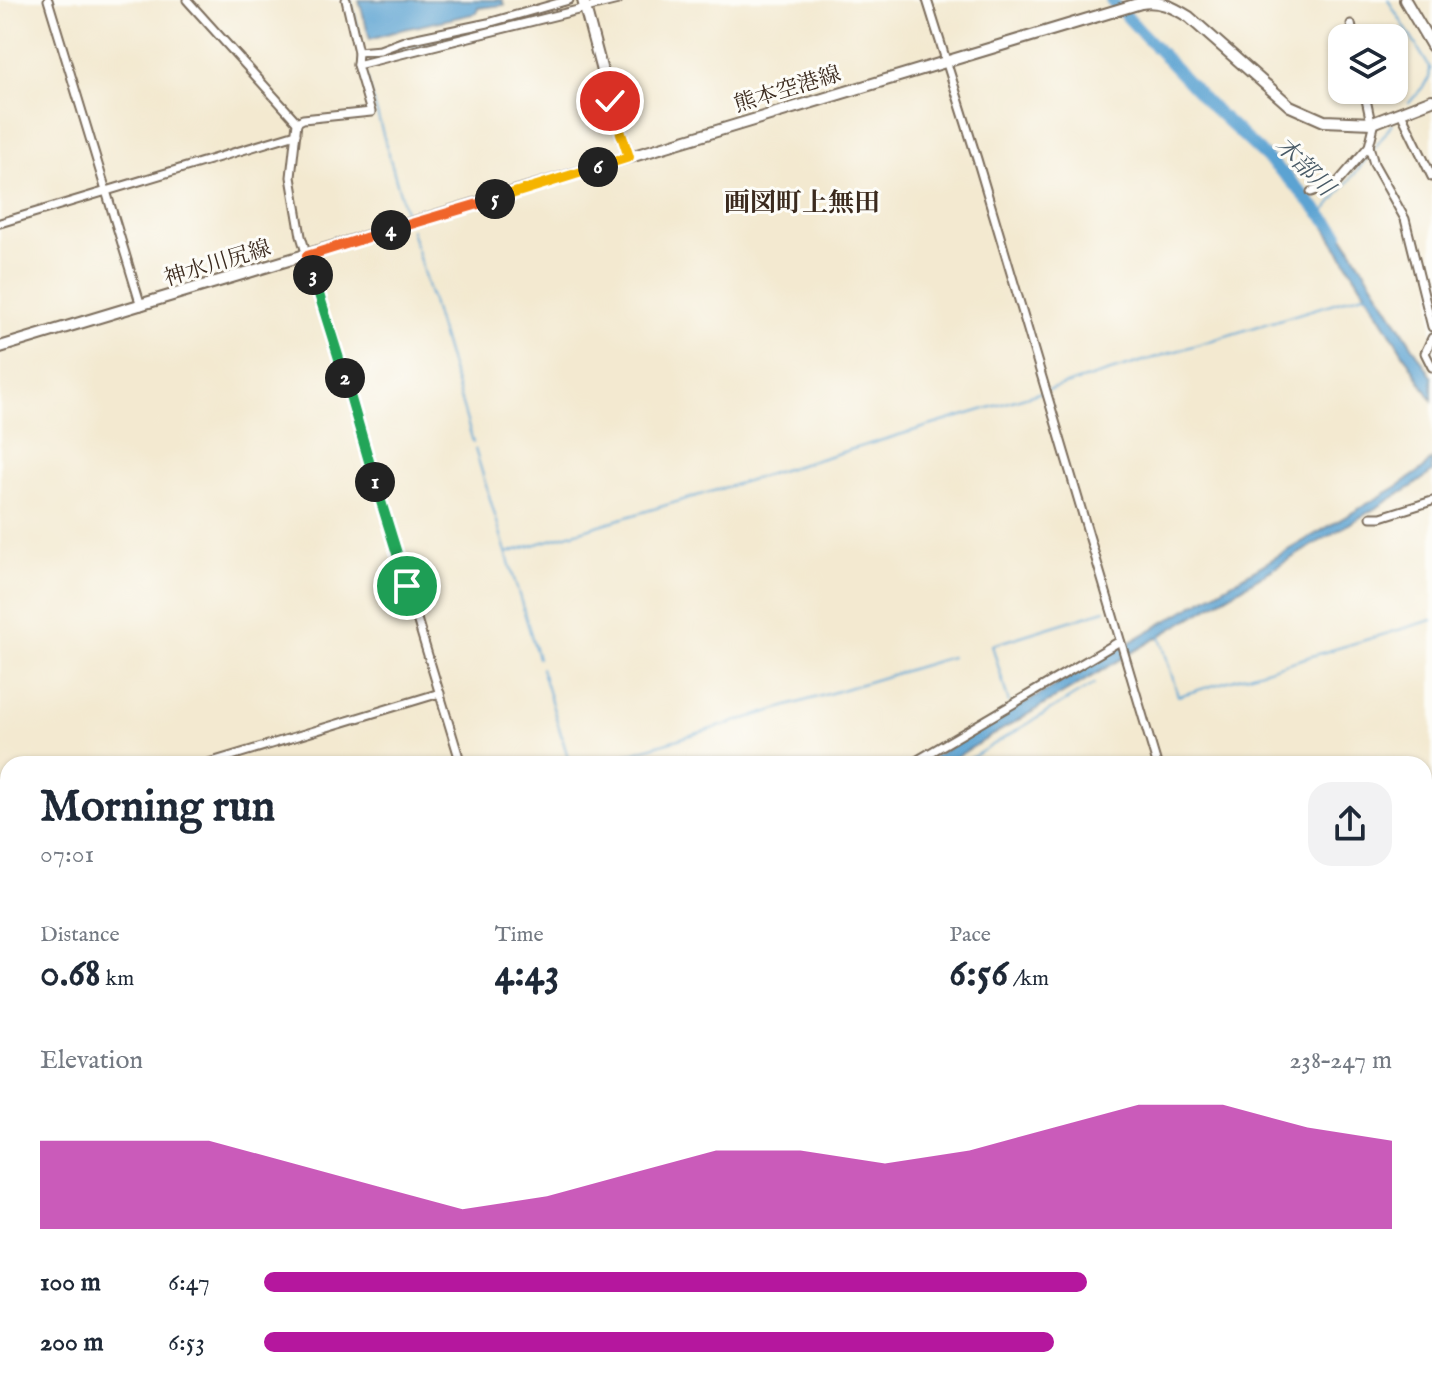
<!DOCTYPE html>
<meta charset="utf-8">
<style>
:root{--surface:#fff;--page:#f2f2f3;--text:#1f2937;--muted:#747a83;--accent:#b5179e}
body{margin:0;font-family:"IM FELL English","Noto Serif JP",serif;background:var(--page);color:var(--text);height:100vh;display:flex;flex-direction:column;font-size:30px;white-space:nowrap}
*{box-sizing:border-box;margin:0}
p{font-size:26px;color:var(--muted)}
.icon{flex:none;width:44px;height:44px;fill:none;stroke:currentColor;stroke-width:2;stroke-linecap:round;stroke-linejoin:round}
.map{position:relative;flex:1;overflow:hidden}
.sheet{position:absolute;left:0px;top:756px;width:1432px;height:634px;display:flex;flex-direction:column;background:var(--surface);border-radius:24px 24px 0 0;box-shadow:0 2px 6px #0004}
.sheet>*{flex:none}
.tools{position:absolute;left:1328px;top:24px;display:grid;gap:16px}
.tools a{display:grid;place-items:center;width:80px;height:80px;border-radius:16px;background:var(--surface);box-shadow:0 2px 6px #0004;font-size:40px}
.pin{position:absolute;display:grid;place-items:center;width:68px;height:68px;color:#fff;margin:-34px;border:4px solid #fff;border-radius:50%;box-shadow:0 2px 8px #0007}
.km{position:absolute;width:40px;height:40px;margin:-20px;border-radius:50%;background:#222;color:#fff;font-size:22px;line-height:40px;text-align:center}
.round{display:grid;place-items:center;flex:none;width:84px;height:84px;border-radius:24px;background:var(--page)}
.overview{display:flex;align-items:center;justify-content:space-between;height:136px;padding:0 40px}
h1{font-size:44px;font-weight:800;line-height:60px}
.metrics{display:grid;grid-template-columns:repeat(3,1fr);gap:12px;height:136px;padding:8px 40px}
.metrics div{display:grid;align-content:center}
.metrics b{font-size:40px;font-weight:800}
.metrics small{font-size:22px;font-weight:400}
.metrics p{font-size:22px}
.chart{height:224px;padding:16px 40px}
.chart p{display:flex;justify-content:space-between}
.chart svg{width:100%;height:144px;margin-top:8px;fill:var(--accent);opacity:.7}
ul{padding:0 40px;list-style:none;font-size:26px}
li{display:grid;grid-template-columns:128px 96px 1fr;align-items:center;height:60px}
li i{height:20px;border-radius:10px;background:var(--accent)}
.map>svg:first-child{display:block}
</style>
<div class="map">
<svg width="1432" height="1389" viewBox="0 0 1432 1389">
<rect width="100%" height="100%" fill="#fdfcf7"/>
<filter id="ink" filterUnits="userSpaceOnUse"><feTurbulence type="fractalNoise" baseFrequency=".0125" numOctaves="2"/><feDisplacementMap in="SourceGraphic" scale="16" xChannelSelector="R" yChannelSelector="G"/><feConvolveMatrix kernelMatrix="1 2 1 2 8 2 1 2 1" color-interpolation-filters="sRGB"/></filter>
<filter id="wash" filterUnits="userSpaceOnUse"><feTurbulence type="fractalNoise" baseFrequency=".006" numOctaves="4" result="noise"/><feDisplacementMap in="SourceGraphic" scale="32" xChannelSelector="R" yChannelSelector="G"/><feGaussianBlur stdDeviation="1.8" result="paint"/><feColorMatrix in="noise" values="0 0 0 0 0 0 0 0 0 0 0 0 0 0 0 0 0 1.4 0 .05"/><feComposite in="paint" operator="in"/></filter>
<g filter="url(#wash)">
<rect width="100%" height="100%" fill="#f3e9d0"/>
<g fill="#5ba3d2" stroke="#4b6678" stroke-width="2">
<polygon points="359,0 502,0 504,5 478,8 477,13 400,30 370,39"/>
<polygon points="1333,220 1432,377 1432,400 1325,227"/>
<polygon points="1432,459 1432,472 1413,486 944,764 921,764 1398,486 1423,469"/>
<polygon points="1432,1074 1432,1234 1424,1244 1424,1086"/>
<polygon points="1185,1382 1240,1382 1236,1389 1182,1389"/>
<polygon points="1247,1382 1317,1382 1312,1389 1241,1389"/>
</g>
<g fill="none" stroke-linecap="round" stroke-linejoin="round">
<g stroke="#5ba3d2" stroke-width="2">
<path d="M351,0C354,16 360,30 362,46"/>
<polyline points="592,0 594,0"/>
<polyline points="1388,0 1430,68 1429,80 1409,103"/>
<polyline points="362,55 362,59 375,57 573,4"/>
<polyline points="364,68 407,218"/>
<polyline points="1372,152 1392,124"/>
<polyline points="1321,216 1368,157"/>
<polyline points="411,230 473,442"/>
<polyline points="1048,390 1367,293"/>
<polyline points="475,449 538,658"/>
<polyline points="507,553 1042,392"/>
<polyline points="1160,636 1178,696 1432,620"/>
<polyline points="541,668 570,764"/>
<polyline points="1009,703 992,645 1105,610"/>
<polyline points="595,764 951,657"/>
<polyline points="961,764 1094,684"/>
<polyline points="0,896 8,892"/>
<polyline points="0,1162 8,1157"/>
<polyline points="774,1382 777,1389"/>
<polyline points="656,1389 672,1382"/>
</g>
<polyline stroke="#5ba3d2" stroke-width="12" points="1111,0 1210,105 1288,178 1338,233"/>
</g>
</g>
<g filter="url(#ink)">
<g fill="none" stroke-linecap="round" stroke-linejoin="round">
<g stroke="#7b6d5c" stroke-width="11">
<g id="street">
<polyline points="48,0 141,306"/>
<polyline points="187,0 297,122 291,177 301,236 461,764"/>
<polyline points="927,0 977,159 1157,764"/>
<polyline points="1351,24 1354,38"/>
<polyline points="358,52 380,50 407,40 488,23 569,0"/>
<polyline points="357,65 618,0"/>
<polyline points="1401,113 1432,177"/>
<polyline points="297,122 303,119 371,112 357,65 358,52 346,0"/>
<polyline points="1369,146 1374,164 1405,219 1432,327"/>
<polyline points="1311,192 1337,183 1369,146 1374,126 1370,118 1364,90"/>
<polyline points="0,223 296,134"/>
<polyline points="1432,338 1425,353 1432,367"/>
<polyline points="1371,517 1381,517 1432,501"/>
<polyline points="205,764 440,693"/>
<polyline points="911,764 1120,641"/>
<polyline points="0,827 8,825"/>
<polyline points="0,853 8,866"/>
<polyline points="1424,959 1432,947"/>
<polyline points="0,1026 8,1022"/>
<polyline points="0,1294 8,1289"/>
<polyline points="250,1382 252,1389"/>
<polyline points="362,1382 366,1389"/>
<polyline points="781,1382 789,1389"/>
<polyline points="1044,1382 1048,1389"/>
<polyline points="1094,1382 1099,1389"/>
<polyline points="118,1389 142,1389"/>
<polyline points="175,1389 198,1382"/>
<polyline points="429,1389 438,1382"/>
<polyline points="639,1389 652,1382"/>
<polyline points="870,1389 889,1382"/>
<polyline points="1032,1389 1042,1382"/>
</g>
</g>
<g stroke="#7b6d5c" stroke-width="14">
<g id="secondary">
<polyline points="583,0 610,101 629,157"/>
<polyline points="1405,0 1432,46"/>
<path d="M0,347L1141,3C1160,0 1173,7 1189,17L1290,106L1324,121L1373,123L1432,100"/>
<polyline points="1424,1003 1432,996"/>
<polyline points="1145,1389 1149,1382"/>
</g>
</g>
<use href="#street" stroke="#fff" stroke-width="7"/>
<use href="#secondary" stroke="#fff" stroke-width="10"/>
</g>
</g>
<g fill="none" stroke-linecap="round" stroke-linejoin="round" filter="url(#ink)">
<g stroke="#fff" stroke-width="16">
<polyline id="split-1" points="375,482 407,586"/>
</g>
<g stroke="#fff" stroke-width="16">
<polyline id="split-2" points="345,378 375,482"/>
</g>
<g stroke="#fff" stroke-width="16">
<polyline id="split-3" points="313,275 345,378"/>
</g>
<g stroke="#fff" stroke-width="16">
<polyline id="split-4" points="313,275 307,256 391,230"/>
</g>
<g stroke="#fff" stroke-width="16">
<polyline id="split-5" points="391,230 495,199"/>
</g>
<g stroke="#fff" stroke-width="16">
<polyline id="split-6" points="495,199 598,167"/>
</g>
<g stroke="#fff" stroke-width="16">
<polyline id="split-7" points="598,167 629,157 610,101"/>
</g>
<use href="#split-1" stroke="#22a559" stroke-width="10"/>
<use href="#split-2" stroke="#22a559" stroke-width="10"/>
<use href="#split-3" stroke="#22a559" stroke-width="10"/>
<use href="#split-4" stroke="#f0652b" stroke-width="10"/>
<use href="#split-5" stroke="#f0652b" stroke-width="10"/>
<use href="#split-6" stroke="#f5b400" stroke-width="10"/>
<use href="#split-7" stroke="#f5b400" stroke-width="10"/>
</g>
<g text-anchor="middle" stroke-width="6" stroke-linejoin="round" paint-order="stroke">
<g font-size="22" fill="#3b2a1e" stroke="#fdfcf7">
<text transform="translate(787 88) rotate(-17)" y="8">熊本空港線</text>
<text transform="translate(217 262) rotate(-17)" y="8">神水川尻線</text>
</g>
<g font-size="24" font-style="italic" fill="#485a66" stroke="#fdfcf7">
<text transform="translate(1305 166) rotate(45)" y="8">木部川</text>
</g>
<g font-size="26" font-weight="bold" fill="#3b2a1e" stroke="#fdfcf7">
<text x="802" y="211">画図町上無田</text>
</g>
</g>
</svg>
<div class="tools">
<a><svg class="icon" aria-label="layers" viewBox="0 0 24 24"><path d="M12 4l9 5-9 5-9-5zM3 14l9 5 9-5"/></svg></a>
</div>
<div class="pin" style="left:407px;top:586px;background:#1e9e55"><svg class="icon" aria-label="arrive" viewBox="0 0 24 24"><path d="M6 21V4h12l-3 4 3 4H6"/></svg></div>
<div class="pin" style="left:610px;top:101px;background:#d93025"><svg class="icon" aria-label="check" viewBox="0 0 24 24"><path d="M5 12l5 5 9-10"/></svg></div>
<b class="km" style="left:375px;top:482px">1</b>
<b class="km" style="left:345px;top:378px">2</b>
<b class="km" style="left:313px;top:275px">3</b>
<b class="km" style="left:391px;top:230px">4</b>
<b class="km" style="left:495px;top:199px">5</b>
<b class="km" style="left:598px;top:167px">6</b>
<section class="sheet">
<div class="overview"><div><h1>Morning run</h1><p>07:01</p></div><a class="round"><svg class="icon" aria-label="share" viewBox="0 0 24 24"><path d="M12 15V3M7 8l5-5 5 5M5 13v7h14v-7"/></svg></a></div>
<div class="metrics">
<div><p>Distance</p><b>0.68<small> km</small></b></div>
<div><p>Time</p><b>4:43</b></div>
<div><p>Pace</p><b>6:56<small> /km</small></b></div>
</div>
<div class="chart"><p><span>Elevation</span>238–247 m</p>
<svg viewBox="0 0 160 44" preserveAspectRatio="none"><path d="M0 44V17L10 17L20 17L30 24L40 31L50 38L60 34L70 27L80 20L90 20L100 24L110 20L120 13L130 6L140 6L150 13L160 17V44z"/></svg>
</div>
<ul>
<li><b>100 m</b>6:47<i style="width:73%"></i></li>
<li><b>200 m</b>6:53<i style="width:70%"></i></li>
</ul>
</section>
</div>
